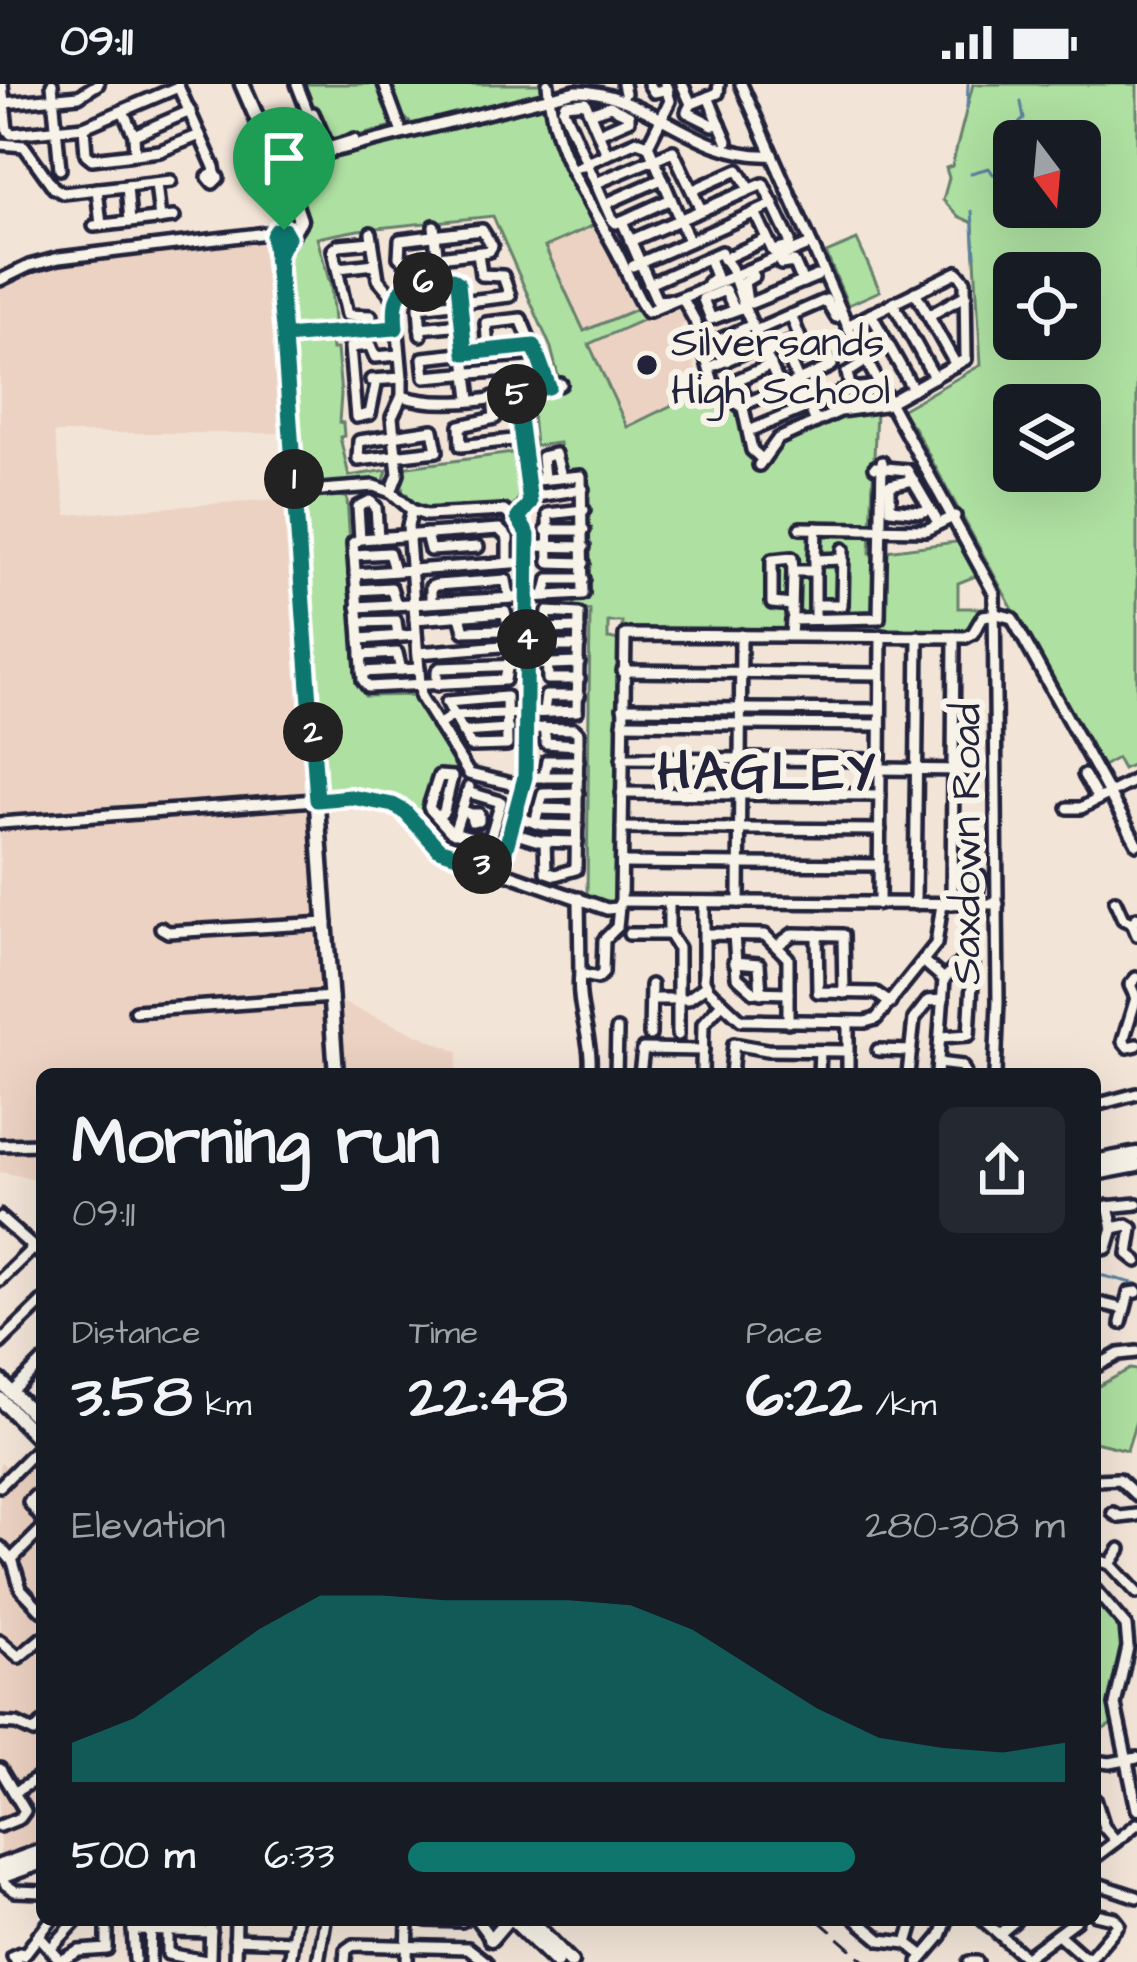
<!DOCTYPE html>
<meta charset="utf-8">
<style>
:root{--surface:#171b24;--page:#242831;--text:#f1f3f6;--muted:#9ea1a6;--accent:#0f766e}
body{margin:0;font-family:"Architects Daughter",sans-serif;background:var(--page);color:var(--text);height:100vh;display:flex;flex-direction:column;font-size:45px;white-space:nowrap}
*{box-sizing:border-box;margin:0}
p{font-size:39px;color:var(--muted)}
.icon{flex:none;width:66px;height:66px;fill:none;stroke:currentColor;stroke-width:2;stroke-linecap:round;stroke-linejoin:round}
.map{position:relative;flex:1;overflow:hidden}
.drawer{position:absolute;left:36px;top:984px;width:1065px;height:858px;display:flex;flex-direction:column;background:var(--surface);border-radius:18px;box-shadow:0 12px 48px #0002}
.drawer>*{flex:none}
.needle{width:78px;rotate:164deg}
.fabs{position:absolute;left:993px;top:36px;display:grid;gap:24px}
.fabs a{display:grid;place-items:center;width:108px;height:108px;border-radius:18px;background:var(--surface);box-shadow:0 12px 48px #0002;font-size:60px}
.pin{position:absolute;display:grid;place-items:center;width:102px;height:102px;color:#fff;margin:-123px -51px;border-radius:50% 50% 50% 0;rotate:-45deg;box-shadow:0 0 12px #0007}
.pin .icon{rotate:45deg}
.km{position:absolute;width:60px;height:60px;margin:-30px;border-radius:50%;background:#222;color:#fff;font-size:33px;line-height:60px;text-align:center}
.round{display:grid;place-items:center;flex:none;width:126px;height:126px;border-radius:18px;background:var(--page)}
.overview{display:flex;align-items:center;justify-content:space-between;height:204px;padding:0 36px}
h1{font-size:66px;font-weight:700;line-height:90px}
.figures{display:grid;grid-template-columns:repeat(3,1fr);gap:18px;height:204px;padding:12px 36px}
.figures div{display:grid;align-content:center}
.figures b{font-size:60px;font-weight:700}
.figures small{font-size:33px;font-weight:400}
.figures p{font-size:33px}
.chart{height:336px;padding:24px 36px}
.chart p{display:flex;justify-content:space-between}
.chart svg{width:100%;height:216px;margin-top:12px;fill:var(--accent);opacity:.7}
ul{padding:0 36px;list-style:none;font-size:39px}
li{display:grid;grid-template-columns:192px 144px 1fr;align-items:center;height:90px}
li i{height:30px;border-radius:15px;background:var(--accent)}
.status{display:flex;justify-content:space-between;align-items:center;height:84px;padding:0 60px;background:var(--surface);direction:ltr}
.status svg{height:33px;fill:currentColor}
.map>svg:first-child{display:block}
</style>
<div class="status"><b>09:11</b><svg viewBox="0 0 49 12"><path d="M0 12V9h3v3zM5 12V6h3v6zM10 12V3h3v9zM15 12V0h3v12zM26 1h20v11H26zM47 4h2v5h-2z"/></svg></div>
<div class="map">
<svg width="1137" height="1878" viewBox="0 0 1137 1878">
<rect width="100%" height="100%" fill="#f2e4d7"/>
<filter id="ink" filterUnits="userSpaceOnUse"><feTurbulence type="fractalNoise" baseFrequency=".00833" numOctaves="2"/><feDisplacementMap in="SourceGraphic" scale="24" xChannelSelector="R" yChannelSelector="G"/><feConvolveMatrix kernelMatrix="1 2 1 2 8 2 1 2 1" color-interpolation-filters="sRGB"/></filter>
<g filter="url(#ink)">
<g fill="#ecd2c2">
<polygon points="594,141 611,167 638,225 584,247 544,162"/>
<polygon points="267,158 270,161 284,349 54,349 67,431 290,414 329,913 458,968 456,990 42,990 42,1096 0,1088 0,203 23,190 63,180"/>
<polygon points="680,220 690,236 681,242 702,304 627,344 589,259"/>
<polygon points="33,1360 42,1369 42,1757 0,1772 0,1378 8,1383"/>
</g>
<g fill="#aee0a1" stroke="#68816e" stroke-width="3" fill-rule="evenodd">
<polygon points="303,0 546,0 545,11 415,43 405,34 393,43 332,58 326,54"/>
<path d="M973,0H1137V678L1123,685L1117,674L1099,684L913,342L899,327L981,281L973,139L958,132L943,116L949,94L946,84L952,82ZM1014,57H1080V123H1014ZM1014,189H1080V255H1014ZM1014,321H1080V387H1014Z"/>
<path d="M543,19L570,95L596,140L545,163L584,247L639,224L645,235L589,260L627,343L709,303L740,325L748,368L757,380C790,346 830,332 876,326L870,469L963,457L981,490L958,499V524H984L972,547L965,550L622,547V538H608V555L620,556L619,817L611,823L587,812L590,526L574,525V512L582,511V393L564,391L559,359L535,362L530,309L560,300L551,264L493,132L358,146L317,154L331,203L335,248L330,249L332,265H337L341,311L339,338L343,339L344,352L340,353L349,392L387,386L383,401L333,410L347,414L359,598L365,612L419,611L455,683L454,688L437,692L420,738C392,714 366,711 330,710L320,700L283,165L295,146L307,139L288,90L324,74Z"/>
<polygon points="857,156 880,207 848,221 826,169"/>
<polygon points="513,369 520,412 511,425 429,428 414,423 407,410 403,410 400,384"/>
<polygon points="1130,1285 1137,1286 1137,1334 1127,1366 1095,1358 1095,1304"/>
<polygon points="1095,1508 1123,1540 1127,1561 1115,1638 1095,1650"/>
</g>
<g fill="none" stroke-linecap="round" stroke-linejoin="round">
<g stroke="#5b829f" stroke-width="3">
<polyline points="967,24 968,0"/>
<path d="M971,89L989,84L993,90L1011,89C1005,74 1010,44 1024,35L1021,18"/>
<polyline points="972,127 975,172"/>
<polyline points="1095,1190 1137,1200"/>
</g>
<g stroke="#22223b" stroke-width="18">
<g id="minor">
<polyline points="2,0 7,45 11,50 84,43 178,3"/>
<polyline points="52,0 60,85"/>
<polyline points="297,0 322,65"/>
<polyline points="384,0 402,49"/>
<path d="M548,0C552,68 586,110 617,168C627,187 634,210 647,228L811,160"/>
<polyline points="623,0 625,9"/>
<polyline points="649,0 654,8 668,5"/>
<polyline points="665,0 670,17 648,61 689,157"/>
<polyline points="682,0 691,20 687,28 713,41 720,40"/>
<polyline points="741,0 849,245 994,509 998,918 995,990"/>
<polyline points="178,2 214,83 215,89 208,93 213,99 218,94 215,89"/>
<polyline points="708,13 727,57"/>
<polyline points="4,19 79,12 98,0"/>
<polyline points="691,20 718,9 719,0"/>
<polyline points="123,27 134,51 135,70"/>
<polyline points="313,29 328,63"/>
<polyline points="590,29 610,22 629,31 629,36 599,49"/>
<polyline points="84,43 86,70 92,75 160,67 200,51"/>
<polyline points="134,51 190,27"/>
<polyline points="0,60 24,62 54,104 63,109 171,97"/>
<polyline points="607,70 585,18 565,20 563,25 611,134 616,139 622,137"/>
<polyline points="279,79 354,56"/>
<polyline points="578,83 637,57 648,61"/>
<path d="M285,87L329,68L575,7C646,6 695,75 772,71"/>
<polyline points="156,99 160,135"/>
<polyline points="596,99 673,67 701,126"/>
<polyline points="127,102 130,138"/>
<polyline points="97,105 101,141"/>
<polyline points="693,106 738,86 750,105"/>
<polyline points="605,120 662,95"/>
<polyline points="622,137 657,217 670,216"/>
<polyline points="622,137 671,115"/>
<polyline points="94,142 174,133"/>
<polyline points="434,142 440,196"/>
<polygon points="482,146 492,162 489,167 404,177 399,173 400,156"/>
<polyline points="371,149 378,195 395,215 402,294 402,312 392,333 398,390 391,408"/>
<polyline points="630,157 763,100 790,157 789,163 773,167 755,128"/>
<polyline points="722,171 731,184 744,222"/>
<polyline points="723,175 767,155"/>
<polyline points="781,180 794,178 803,198"/>
<polyline points="633,182 774,120"/>
<polyline points="339,184 375,180"/>
<polyline points="0,196 29,182 59,174 275,148"/>
<polyline points="708,199 716,193 709,174"/>
<polyline points="649,200 721,168"/>
<polyline points="915,208 956,281"/>
<polyline points="395,215 415,200 456,197 470,315"/>
<polyline points="683,215 695,237 714,302 743,324 752,366 763,376"/>
<polyline points="747,218 744,198 754,192"/>
<polyline points="751,219 817,192"/>
<polyline points="893,219 934,293"/>
<polyline points="734,224 725,206 703,215 711,235 744,223"/>
<polyline points="745,225 781,305"/>
<polyline points="871,230 913,305"/>
<polyline points="371,232 347,231 333,166 339,161 372,158"/>
<polyline points="928,232 966,211"/>
<polyline points="420,244 462,240"/>
<polyline points="755,247 826,216 836,233"/>
<polyline points="421,251 419,223 510,212 503,192 481,191 478,169"/>
<polyline points="284,253 396,243"/>
<polyline points="534,262 423,274 425,293 542,283"/>
<polyline points="828,266 847,256"/>
<polyline points="488,267 486,239 521,235 549,303"/>
<polyline points="766,270 800,254 791,231"/>
<polyline points="726,277 719,256 752,241"/>
<polyline points="715,281 761,261"/>
<polyline points="371,296 402,294"/>
<polyline points="377,296 370,330 356,333 350,263 370,261 375,273 399,271"/>
<path d="M738,296L747,316L752,317C778,306 803,295 829,283L832,281L825,262L791,278V280L816,338"/>
<polyline points="727,300 771,281"/>
<polyline points="516,311 530,419 518,434"/>
<path d="M402,312C445,327 519,312 561,300"/>
<polyline points="493,313 495,334 460,342 461,362 521,355"/>
<polyline points="854,319 847,289 861,280"/>
<polyline points="754,345 849,305 871,303"/>
<polygon points="433,346 437,367 358,376 359,357"/>
<polyline points="759,381 778,355 840,327 884,321 966,275 965,197 957,188 847,242"/>
<polyline points="875,383 907,386 936,435"/>
<polyline points="544,394 542,373 555,370 561,392"/>
<polyline points="913,396 890,401 890,425 921,428 930,425"/>
<polyline points="295,408 374,402 391,408 412,426 426,431 504,427 525,443 525,693 500,786"/>
<polyline points="530,413 583,405"/>
<polyline points="412,426 408,442 421,613 469,690 524,703"/>
<polyline points="584,426 548,430 549,478 584,479"/>
<polyline points="800,444 926,446 955,432"/>
<polyline points="546,446 584,446"/>
<polyline points="426,450 430,466 478,463"/>
<polyline points="360,455 358,423 370,417 376,423 378,454"/>
<polyline points="528,462 584,463"/>
<polyline points="354,471 389,469 394,486"/>
<polyline points="815,476 816,444"/>
<polyline points="355,490 527,478"/>
<polyline points="356,506 391,504 396,520"/>
<polyline points="545,511 549,495 584,495"/>
<polyline points="431,517 431,503 436,501 506,496 509,512"/>
<polyline points="792,521 772,519 772,476 792,474 793,487 815,487"/>
<polyline points="815,521 842,521 843,465"/>
<polyline points="357,523 583,510 581,392 527,397"/>
<polyline points="792,530 793,487"/>
<polyline points="997,530 1012,534 1137,760"/>
<polyline points="460,531 464,547 579,544"/>
<polyline points="815,531 815,476 843,475"/>
<polyline points="415,535 505,528 509,544"/>
<polyline points="359,538 396,537 398,552"/>
<polyline points="791,551 792,536 879,534 882,378"/>
<polyline points="360,555 416,551"/>
<polyline points="579,562 547,562 548,595 579,595"/>
<polyline points="418,569 527,560"/>
<polyline points="361,571 397,569 401,586"/>
<polyline points="508,579 505,596 368,603 363,596 353,459 360,455 499,445 508,454 508,478"/>
<polyline points="623,587 880,590"/>
<polyline points="362,588 419,585"/>
<polyline points="437,601 437,587 440,584 579,579"/>
<polygon points="506,613 507,661 471,662 447,618"/>
<polyline points="623,624 880,626"/>
<polyline points="544,628 546,612 579,612"/>
<polyline points="623,639 880,641"/>
<polyline points="438,641 452,632 577,627 579,530 548,528 545,544"/>
<polyline points="526,644 574,645 578,649 576,785 555,791 546,788 545,758"/>
<polyline points="544,644 546,659 578,661"/>
<polyline points="462,648 508,645"/>
<polyline points="622,674 880,676"/>
<polyline points="880,685 967,686"/>
<polyline points="1084,691 1098,715"/>
<polyline points="525,693 578,693"/>
<polyline points="544,693 547,677 578,677"/>
<polyline points="622,709 880,711"/>
<polyline points="1068,724 1081,724 1137,695"/>
<polyline points="538,725 577,726"/>
<polyline points="461,726 471,730 472,737 479,737 479,730 471,730"/>
<polyline points="517,733 543,741 577,742"/>
<polyline points="438,734 444,727 452,693 439,692 429,723 430,725 450,747 489,758 501,718 467,708"/>
<polyline points="0,739 356,713 401,725 443,767 607,825 617,824 621,817"/>
<polyline points="535,739 543,710 578,709"/>
<polyline points="622,744 880,746"/>
<polyline points="506,747 539,757 577,758"/>
<polyline points="454,749 469,703"/>
<polyline points="622,779 879,781"/>
<polyline points="579,814 580,890 598,894 603,889 604,856 617,843 619,823"/>
<polyline points="621,817 625,551 966,553 973,549 983,532 997,530"/>
<polyline points="621,817 998,820"/>
<polyline points="1115,817 1123,835 1132,839"/>
<polyline points="669,818 669,850 678,864 678,951"/>
<polyline points="704,818 704,896 708,905 741,936 865,938 876,935 936,860 942,820"/>
<polyline points="739,818 741,551"/>
<polyline points="879,820 881,552"/>
<polyline points="915,820 918,552"/>
<polyline points="952,820 954,553"/>
<polyline points="975,821 980,793"/>
<polyline points="1137,834 1132,839 1137,851"/>
<polyline points="161,844 168,848 327,839"/>
<polyline points="629,850 669,850"/>
<polyline points="705,850 765,851 788,874 788,938"/>
<polyline points="734,850 737,893 754,908 788,909"/>
<polyline points="817,850 818,908 876,909 890,919"/>
<polyline points="778,861 793,850 843,851 844,909"/>
<polyline points="923,877 944,895 937,990"/>
<polyline points="734,878 759,880 761,909"/>
<path d="M580,890C576,925 595,962 589,990"/>
<polyline points="1136,894 1130,901 1136,914"/>
<polyline points="1136,914 1123,957 1128,963 1137,961"/>
<polyline points="651,915 688,915 706,902"/>
<polyline points="135,927 332,913"/>
<polyline points="650,951 651,901"/>
<polyline points="941,953 969,951 973,881 960,879 944,895"/>
<polyline points="878,966 911,967"/>
<polyline points="938,979 962,982 965,990"/>
<polyline points="616,990 617,946"/>
<polyline points="640,990 643,965 703,966"/>
<polyline points="702,990 703,940 722,919"/>
<polyline points="731,990 734,960 767,966 847,967"/>
<polyline points="819,990 820,967"/>
<polyline points="848,990 848,938"/>
<polyline points="908,990 914,935 928,917 943,916"/>
<polyline points="1095,1021 1137,1010"/>
<polyline points="0,1061 42,1060"/>
<polyline points="1095,1124 1137,1120"/>
<polyline points="0,1134 42,1171"/>
<polyline points="1113,1144 1127,1141 1132,1144 1128,1170 1137,1177"/>
<polyline points="1095,1166 1107,1164 1113,1144 1108,1122"/>
<polyline points="0,1196 33,1164"/>
<polyline points="1095,1218 1124,1225"/>
<polyline points="1121,1239 1129,1209 1137,1208"/>
<polyline points="0,1259 42,1218"/>
<polyline points="1095,1283 1119,1270 1137,1268"/>
<polyline points="17,1303 42,1278"/>
<polyline points="42,1329 42,1328"/>
<polyline points="1095,1396 1119,1395 1137,1412"/>
<polyline points="0,1402 42,1360"/>
<polyline points="42,1412 35,1412 29,1418 42,1435"/>
<polyline points="1113,1429 1120,1433 1137,1431"/>
<polyline points="0,1463 13,1478 21,1505 42,1527"/>
<polyline points="12,1475 42,1445"/>
<polyline points="1095,1475 1110,1480 1137,1509"/>
<polyline points="1110,1480 1120,1465"/>
<polyline points="1095,1506 1126,1542 1128,1563 1115,1621 1137,1725"/>
<polyline points="0,1557 19,1573 42,1554"/>
<polyline points="0,1639 17,1640 34,1648 42,1640"/>
<polyline points="1095,1677 1110,1679 1137,1674"/>
<polyline points="0,1685 25,1727 20,1734 0,1742"/>
<polyline points="15,1708 42,1692"/>
<polyline points="1095,1715 1104,1743 1116,1757 1137,1740"/>
<polyline points="1095,1773 1116,1757"/>
<polyline points="1095,1799 1137,1813"/>
<polyline points="5,1800 15,1807 42,1808"/>
<polyline points="168,1836 168,1870 206,1877 210,1874 211,1836"/>
<polyline points="426,1836 462,1837"/>
<polyline points="477,1836 491,1855"/>
<polyline points="857,1836 881,1856 907,1859 924,1872"/>
<polyline points="983,1836 1026,1874"/>
<polyline points="133,1845 135,1876"/>
<polyline points="133,1846 211,1848"/>
<polyline points="999,1850 1016,1836"/>
<polyline points="1058,1850 1084,1873 1091,1873 1119,1840 1114,1834 1095,1830"/>
<polyline points="38,1851 61,1877 79,1867 107,1865 107,1836"/>
<polyline points="235,1855 293,1857"/>
<polyline points="907,1859 914,1836"/>
<polyline points="52,1863 77,1836"/>
<polyline points="23,1872 51,1836"/>
<polyline points="1025,1874 1076,1836"/>
<polyline points="17,1878 13,1872 20,1869"/>
<polyline points="150,1878 151,1836"/>
<polyline points="235,1878 236,1836"/>
<polyline points="290,1878 296,1836"/>
<polyline points="318,1878 325,1836"/>
<polyline points="345,1878 346,1866 353,1861 468,1864 486,1878"/>
<polyline points="407,1878 408,1836"/>
<polyline points="919,1878 941,1852 947,1836"/>
<polyline points="969,1878 977,1878"/>
</g>
</g>
<g stroke="#22223b" stroke-width="21">
<g id="major">
<polyline points="242,0 269,62 270,83"/>
<circle cx="277" cy="87" r="8"/>
<polyline points="296,142 278,146 273,153 278,170 336,990"/>
<polyline points="278,170 300,136 284,89"/>
<polyline points="1095,1078 1137,1070"/>
<polyline points="1095,1089 1137,1081"/>
<polyline points="0,1297 42,1339"/>
<polyline points="0,1315 42,1358"/>
<polyline points="0,1782 42,1767"/>
<polyline points="0,1793 42,1778"/>
<polyline points="513,1836 556,1878"/>
<polyline points="530,1836 571,1878"/>
<polyline points="491,1855 507,1836"/>
</g>
</g>
<use href="#minor" stroke="#f7f3e8" stroke-width="9"/>
<use href="#major" stroke="#f7f3e8" stroke-width="12"/>
<g stroke="#22223b" stroke-width="3" stroke-dasharray="18 9" stroke-linecap="butt">
<polyline points="0,1123 42,1160"/>
<polyline points="818,1836 866,1878"/>
</g>
</g>
</g>
<g fill="none" stroke-linecap="round" stroke-linejoin="round" filter="url(#ink)">
<g stroke="#fff" stroke-width="24">
<path id="route" d="M284,146L288,153L278,170C291,352 304,534 317,716L351,713L393,721L404,727L439,765L500,786L525,693L528,451L518,434L530,419L516,310L549,303L534,262L465,269L458,199L452,195C410,199 391,195 396,244L284,253L273,152L277,146H284"/>
</g>
<use href="#route" stroke="#0f766e" stroke-width="15"/>
</g>
<circle fill="#22223b" stroke="#f7f3e8" stroke-width="4.5" cx="647" cy="281" r="12"/>
<g text-anchor="middle" stroke-width="12" stroke-linejoin="round" paint-order="stroke">
<g font-size="42" fill="#22223b" stroke="#f7f3e8" text-anchor="start">
<text x="671" y="272">Silversands<tspan x="671" dy="48">High School</tspan></text>
</g>
<g font-size="42" fill="#22223b" stroke="#f7f3e8">
<text transform="translate(965 760) rotate(-90)" y="15">Saxdown Road</text>
</g>
<g font-size="54" font-weight="bold" letter-spacing="3" fill="#22223b" stroke="#f7f3e8">
<text x="768" y="705">HAGLEY</text>
</g>
</g>
</svg>
<div class="fabs">
<a><svg class="needle" viewBox="-14 -14 28 28"><path d="M0-13l5 13h-10z" fill="#e53935"/><path d="M0 13l5-13h-10z" fill="#9ea1a6"/></svg></a>
<a><svg class="icon" aria-label="locate" viewBox="0 0 24 24"><circle cx="12" cy="12" r="6"/><path d="M12 2v4M12 18v4M2 12h4M18 12h4"/></svg></a>
<a><svg class="icon" aria-label="layers" viewBox="0 0 24 24"><path d="M12 4l9 5-9 5-9-5zM3 14l9 5 9-5"/></svg></a>
</div>
<div class="pin" style="left:284px;top:146px;background:#1e9e55"><svg class="icon" aria-label="arrive" viewBox="0 0 24 24"><path d="M6 21V4h12l-3 4 3 4H6"/></svg></div>
<b class="km" style="left:294px;top:395px">1</b>
<b class="km" style="left:313px;top:648px">2</b>
<b class="km" style="left:482px;top:780px">3</b>
<b class="km" style="left:527px;top:555px">4</b>
<b class="km" style="left:517px;top:310px">5</b>
<b class="km" style="left:423px;top:198px">6</b>
<section class="drawer">
<div class="overview"><div><h1>Morning run</h1><p>09:11</p></div><a class="round"><svg class="icon" aria-label="share" viewBox="0 0 24 24"><path d="M12 15V3M7 8l5-5 5 5M5 13v7h14v-7"/></svg></a></div>
<div class="figures">
<div><p>Distance</p><b>3.58<small> km</small></b></div>
<div><p>Time</p><b>22:48</b></div>
<div><p>Pace</p><b>6:22<small> /km</small></b></div>
</div>
<div class="chart"><p><span>Elevation</span>280–308 m</p>
<svg viewBox="0 0 160 44" preserveAspectRatio="none"><path d="M0 44V36L10 31L20 22L30 13L40 6L50 6L60 7L70 7L80 7L90 8L100 13L110 21L120 29L130 35L140 37L150 38L160 36V44z"/></svg>
</div>
<ul>
<li><b>500 m</b>6:33<i style="width:68%"></i></li>
</ul>
</section>
</div>
